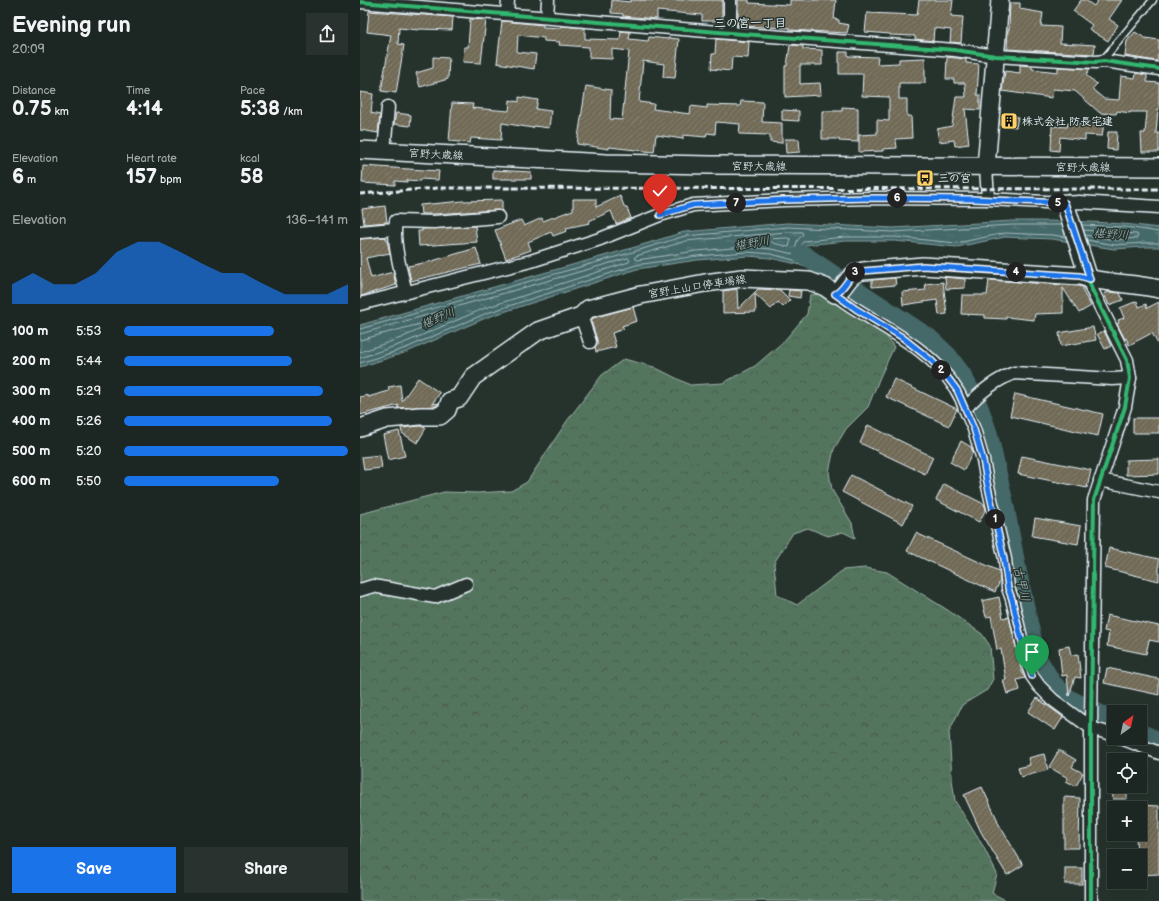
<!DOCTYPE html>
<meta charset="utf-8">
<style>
:root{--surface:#1c2622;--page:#29322f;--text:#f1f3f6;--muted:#a0a5a5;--line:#3a4340;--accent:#1a73e8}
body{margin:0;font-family:"Balsamiq Sans","Klee One",sans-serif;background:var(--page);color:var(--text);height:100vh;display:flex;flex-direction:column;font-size:15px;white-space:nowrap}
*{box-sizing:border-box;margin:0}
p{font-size:13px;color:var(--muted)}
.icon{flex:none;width:22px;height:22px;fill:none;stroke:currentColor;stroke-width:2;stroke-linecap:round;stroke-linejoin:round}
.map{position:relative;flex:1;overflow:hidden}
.sheet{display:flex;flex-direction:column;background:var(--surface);width:360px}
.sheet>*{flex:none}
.needle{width:26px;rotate:33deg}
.fabs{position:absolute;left:747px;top:705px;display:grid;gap:8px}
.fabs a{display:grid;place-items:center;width:40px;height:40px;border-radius:0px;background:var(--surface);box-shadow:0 4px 16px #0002,0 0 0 1px var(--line);font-size:20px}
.pin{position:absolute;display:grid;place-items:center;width:34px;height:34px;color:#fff;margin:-41px -17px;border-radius:50% 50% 50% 0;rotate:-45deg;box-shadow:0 0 4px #0007}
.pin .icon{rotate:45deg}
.km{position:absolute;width:20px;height:20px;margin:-10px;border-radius:50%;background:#222;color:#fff;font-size:11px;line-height:20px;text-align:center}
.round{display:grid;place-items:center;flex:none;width:42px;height:42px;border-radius:0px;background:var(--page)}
.overview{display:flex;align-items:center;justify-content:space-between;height:68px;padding:0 12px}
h1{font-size:22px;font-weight:700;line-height:30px}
.stats{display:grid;grid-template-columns:repeat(3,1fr);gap:6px;height:68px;padding:4px 12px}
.stats div{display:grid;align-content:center}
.stats b{font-size:20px;font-weight:700}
.stats small{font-size:11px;font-weight:400}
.stats p{font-size:11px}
.chart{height:112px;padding:8px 12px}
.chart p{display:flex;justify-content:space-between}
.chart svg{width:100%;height:72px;margin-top:4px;fill:var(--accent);opacity:.7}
.primary-button{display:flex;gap:8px;margin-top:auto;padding:8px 12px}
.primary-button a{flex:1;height:46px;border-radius:0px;background:var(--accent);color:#fff;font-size:16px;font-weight:700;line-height:46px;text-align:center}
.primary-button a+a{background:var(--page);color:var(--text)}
ul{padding:0 12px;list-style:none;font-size:13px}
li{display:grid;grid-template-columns:64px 48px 1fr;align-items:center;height:30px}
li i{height:10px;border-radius:5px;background:var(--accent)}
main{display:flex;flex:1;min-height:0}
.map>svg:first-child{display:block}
</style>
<main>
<section class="sheet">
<div class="overview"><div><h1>Evening run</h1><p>20:09</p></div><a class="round"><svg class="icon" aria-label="share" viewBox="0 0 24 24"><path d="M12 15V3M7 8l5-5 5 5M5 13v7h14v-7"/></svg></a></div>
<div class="stats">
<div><p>Distance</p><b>0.75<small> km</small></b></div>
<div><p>Time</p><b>4:14</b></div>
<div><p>Pace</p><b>5:38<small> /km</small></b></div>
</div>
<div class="stats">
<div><p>Elevation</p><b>6<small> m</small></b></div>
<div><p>Heart rate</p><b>157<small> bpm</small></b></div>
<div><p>kcal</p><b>58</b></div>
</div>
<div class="chart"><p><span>Elevation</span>136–141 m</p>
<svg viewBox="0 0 160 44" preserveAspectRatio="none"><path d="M0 44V32L10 25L20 32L30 32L40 25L50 12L60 6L70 6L80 12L90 19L100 25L110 25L120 32L130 38L140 38L150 38L160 32V44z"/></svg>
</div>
<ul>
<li><b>100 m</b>5:53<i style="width:67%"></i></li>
<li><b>200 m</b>5:44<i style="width:75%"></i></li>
<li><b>300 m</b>5:29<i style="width:89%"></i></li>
<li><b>400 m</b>5:26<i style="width:93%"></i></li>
<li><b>500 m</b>5:20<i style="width:100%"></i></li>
<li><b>600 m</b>5:50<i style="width:69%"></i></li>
</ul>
<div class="primary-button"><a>Save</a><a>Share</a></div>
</section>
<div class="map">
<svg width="799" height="901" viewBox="0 0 799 901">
<defs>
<pattern id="forest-crowns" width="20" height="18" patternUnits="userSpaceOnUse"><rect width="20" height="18" fill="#53745d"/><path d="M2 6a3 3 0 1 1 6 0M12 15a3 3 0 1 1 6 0" fill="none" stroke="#4c5c53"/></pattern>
<pattern id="water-ripples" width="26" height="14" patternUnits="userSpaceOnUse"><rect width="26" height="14" fill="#446868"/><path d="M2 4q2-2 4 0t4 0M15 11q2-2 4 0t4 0" fill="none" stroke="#5f7e7e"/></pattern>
<pattern id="building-hatch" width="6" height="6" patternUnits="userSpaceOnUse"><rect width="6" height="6" fill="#6f6a57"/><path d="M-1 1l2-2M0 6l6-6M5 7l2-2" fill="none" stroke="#848070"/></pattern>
</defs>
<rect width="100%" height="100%" fill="#26332d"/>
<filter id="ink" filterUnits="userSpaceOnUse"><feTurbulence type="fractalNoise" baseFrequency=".025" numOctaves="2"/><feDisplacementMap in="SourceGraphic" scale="8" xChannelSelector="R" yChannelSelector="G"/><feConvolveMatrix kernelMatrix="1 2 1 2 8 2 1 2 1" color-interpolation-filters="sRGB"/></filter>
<g filter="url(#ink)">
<polygon fill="url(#forest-crowns)" stroke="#9eb2aa" points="462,294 525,334 534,347 520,377 508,407 486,429 474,449 469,472 472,490 492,523 495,538 483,532 468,536 448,528 433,533 414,563 417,595 437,605 483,570 505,568 527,572 589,611 622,634 630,646 633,679 627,690 602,705 589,732 592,779 595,801 623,846 637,874 632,893 647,901 0,901 0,514 84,492 117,493 151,491 167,482 207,421 242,375 264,359 294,367 330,385 363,383 395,366 424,341 447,314 450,295"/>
<path fill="url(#water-ripples)" stroke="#869fa2" d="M652,221C702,221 749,221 799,228V247H784L754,249L692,239L645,237L597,247L535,241H485L445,245V253L461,265L466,277L453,270L437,264L410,258L388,256L337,260L277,269L128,317L47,352L0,367V325L272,248L324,232L427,223L533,228Z"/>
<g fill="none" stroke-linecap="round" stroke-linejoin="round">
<g stroke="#a6babe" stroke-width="1">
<polyline points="722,225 766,227 799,232"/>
<polyline points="724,230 777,234 778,236 777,238 755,240 725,235"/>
<polygon points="427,232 442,232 443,234 437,241 434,254 411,249 387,247 336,251 277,260 274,258 276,256 326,241"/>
<polygon points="427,238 431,239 429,247 413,243 411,241 413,239"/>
<polyline points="727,240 755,245 784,243 799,243"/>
<polyline points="0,329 273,252 325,236 427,227 533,232 652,225 702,225"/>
<polyline points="0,334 268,258 270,260 269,262 125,308 44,343 0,358"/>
<polyline points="0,340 71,321 74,322 72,324 41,338 0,352"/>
<path d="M0,363L46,348L127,313L276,265L337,256L387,252L411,254L445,263L446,260C440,255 438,248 444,241L485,237H535L597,243L645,233L692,235L706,237"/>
</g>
<g stroke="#446868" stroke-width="19">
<polyline points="442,254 569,338 588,356 602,375 619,407 628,433 645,507 657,570 671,634 678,659 692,683 709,699 754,721"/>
<polyline points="780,733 799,741"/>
</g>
</g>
<g fill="url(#building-hatch)" stroke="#e8f1f8">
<polygon points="252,0 270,2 271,0 304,1 304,0 362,0 362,25 358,24 358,21 342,21 342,15 297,11 297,19 263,16 263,14 251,13"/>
<polygon points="378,0 389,0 389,3 430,5 430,0 476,0 474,19 479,20 479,23 489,25 487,33 430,30 430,28 378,26"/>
<polygon points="559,0 593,0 591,16 603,17 601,43 590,42 591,30 574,28 573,41 555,39 555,36 530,35 530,34 505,32 507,13 557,15"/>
<polygon points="721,0 725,0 734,6 738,0 762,0 749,19 758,25 748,41 729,29 732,25 713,11"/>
<polygon points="650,3 660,3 660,9 683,13 681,26 701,27 700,43 735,45 734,54 647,49 648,30 649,30"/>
<polygon points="9,11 93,17 92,30 59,29 59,30 39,28 38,44 44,45 36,93 21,91 31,35 7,32"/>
<polygon points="110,19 126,20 121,63 103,62 104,47 108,47"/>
<polygon points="142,21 183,25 183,27 201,28 201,26 225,28 225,39 260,40 261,31 270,32 269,39 288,41 289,37 308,39 308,38 319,39 315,78 303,77 304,64 283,61 279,102 294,104 293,109 330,114 331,106 347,108 347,105 380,106 381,101 403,102 402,122 422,123 422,143 410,142 410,135 379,134 380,124 356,122 355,134 347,133 346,137 323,135 323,139 296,135 294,152 249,147 249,149 217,144 226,86 251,90 250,119 262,120 269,51 252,49 252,59 229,58 229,47 199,45 200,42 184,41 184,38 158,35 157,52 176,54 174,69 137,63"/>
<polygon points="775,32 785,38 799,40 799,55 798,55 797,61 765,56 767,41"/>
<polygon points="356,39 389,42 388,58 372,57 371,71 351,69 352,54 355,54"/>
<polygon points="430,45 443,46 443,49 462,50 462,65 440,65 440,84 460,83 461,95 425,97 425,66 427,66"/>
<polygon points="479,52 488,52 488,56 518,57 517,64 539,63 539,59 565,58 565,83 539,83 539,99 547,99 547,116 551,116 552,138 536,139 537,148 523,149 523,151 499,152 499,135 517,134 517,120 529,121 529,97 502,96 503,74 479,74"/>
<polygon points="73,57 89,58 88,79 60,87 56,73 73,68"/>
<polygon points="587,57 606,59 606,63 619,64 617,95 620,95 620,110 605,109 609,144 595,146 594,140 579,142 577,129 592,126 596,97 606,97 605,83 594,83 594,79 586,79"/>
<polygon points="660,65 672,66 672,69 698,72 698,67 730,69 726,75 737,84 732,89 744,99 759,100 761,76 775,78 776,73 787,75 787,82 799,83 799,109 798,109 796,133 799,133 799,152 782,152 781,133 785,133 787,112 770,112 770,113 757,111 756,114 740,113 715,91 693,89 692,98 642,91 645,71 660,73"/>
<polygon points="0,92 13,94 11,113 20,115 18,133 0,130"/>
<polygon points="159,97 178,100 176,109 191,111 189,128 174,126 173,128 142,123 141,140 111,138 110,143 89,141 92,103 113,104 112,108 149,111 150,100 159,102"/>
<polygon points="482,107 498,108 498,142 479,141 479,139 462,139 462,111 482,111"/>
<polygon points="422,110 439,111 439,121 422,120"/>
<polygon points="36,113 51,115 50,126 34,124"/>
<polygon points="642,115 658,117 656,127 640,125"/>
<polygon points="731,122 744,123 742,136 725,135 725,140 700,137 699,151 691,150 692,126 707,127 708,123 730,126"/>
<polygon points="748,132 757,132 756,150 747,149"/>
<polygon points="425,139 439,139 440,152 426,153"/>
<polygon points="3,166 79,171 78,180 60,179 60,181 47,180 47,182 35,181 35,185 2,183"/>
<polygon points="133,170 171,172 171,179 133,179"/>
<polygon points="260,196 265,208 267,208 271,218 256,224 251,211 229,221 230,223 206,228 207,231 193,236 191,232 168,242 171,250 146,259 135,230 161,220 164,226 182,218 183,221 213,210 213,199 236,199 236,207"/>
<polygon points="142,200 142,211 137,210 74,214 61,214 60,205 103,201"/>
<polygon points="25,206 27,222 4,224 2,209"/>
<polygon points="115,226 117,242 59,246 58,231 62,231 62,229"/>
<polygon points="26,237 30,253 6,258 11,278 33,272 36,285 1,296 0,239"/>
<polygon points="116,248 121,264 51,281 48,266 69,262"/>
<polygon points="585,277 605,279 605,288 586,289"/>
<polygon points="535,278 536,285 512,287 512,280"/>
<polygon points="629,280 718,286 723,287 723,292 731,306 719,313 703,288 703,313 675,314 674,320 646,317 646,319 625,318 625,315 601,314 602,295 627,295"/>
<polygon points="583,282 587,314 579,315 577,300 543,305 542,292 566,290 565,284"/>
<polygon points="377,289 378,309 398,289 420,290 430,300 423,307 418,302 411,309 395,294 396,312 363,313 363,291"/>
<polygon points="429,290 441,291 440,298 428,296"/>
<polygon points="749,292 760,293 763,300 749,305 744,294"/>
<polygon points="777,301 779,307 786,304 787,308 799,302 799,346 792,333 769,345 766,338 765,339 757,324 759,323 758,320 764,318 760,308"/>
<polygon points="273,307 277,321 262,326 264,329 252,333 256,347 236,352 235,347 237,344 237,340 231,321 233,318"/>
<polygon points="733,327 736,340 701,346 699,333"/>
<polygon points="744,331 751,346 745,349 737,334"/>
<polygon points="58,378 80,393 72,404 79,403 76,406 37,408 39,405 0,415 0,397 8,395 8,397 29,391 28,387 40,385 42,401"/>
<polygon points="534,379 597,409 589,426 526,397"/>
<polygon points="655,394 743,414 738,436 650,416"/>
<rect x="773" y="418" width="26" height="15"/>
<polygon points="508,425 573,457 565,474 500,443"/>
<polygon points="60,426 66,428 57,443 42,433 41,428"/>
<polygon points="39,431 45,456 28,460 23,435"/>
<polygon points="601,441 611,447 613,452 604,470 590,462"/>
<polygon points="20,455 22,468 4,470 2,457"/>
<polygon points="662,456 731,470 727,488 658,474"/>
<polygon points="799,459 799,474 766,475 766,460"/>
<polygon points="491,475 552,506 543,524 482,492"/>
<polygon points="584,484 624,504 626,509 619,522 576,500"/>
<polygon points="675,518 721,526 718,544 672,536"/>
<polygon points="556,533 639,571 640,581 635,592 547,551"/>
<polygon points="749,548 799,559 799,581 745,568"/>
<polygon points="639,597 643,618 649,617 661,670 665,678 657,680 660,690 647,694 643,680 646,680 641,649 637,650 631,616 626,617 622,601"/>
<polygon points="747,615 799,626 799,642 789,640 786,654 747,646 749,632 744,631"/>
<polygon points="709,646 711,655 718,654 721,678 715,677 709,696 707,675 702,676 699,648"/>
<polygon points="747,668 799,679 799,695 744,683"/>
<polygon points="677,698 703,717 695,730 668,712"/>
<polygon points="699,750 716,760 712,767 723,773 716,786 706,781 708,778 689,767"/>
<polygon points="684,754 688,770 661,777 658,768 670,765 668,758"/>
<polygon points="752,786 767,786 767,799 753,799"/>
<polygon points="622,787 638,821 637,821 663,865 647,875 621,832 604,795"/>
<polygon points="704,797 720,798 719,848 704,848"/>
<polygon points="780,805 799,806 799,874 780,875 780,856 777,856 776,836 780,836"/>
<rect x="705" y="868" width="17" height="16"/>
</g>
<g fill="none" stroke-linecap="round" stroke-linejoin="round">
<g stroke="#e8f1f8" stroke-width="9">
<polyline id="lane" points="742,61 793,0"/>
</g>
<g stroke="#e8f1f8" stroke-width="15">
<g id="street">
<polyline points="0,2 370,33 595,50 636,56 736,62 744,61 799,69"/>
<polyline points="147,14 148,0"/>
<polyline points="187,17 188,0"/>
<polyline points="370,33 370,0"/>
<polyline points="24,151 28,107"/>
<polyline points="626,167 628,199 705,203 719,202 799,207"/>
<polyline points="0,232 34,229"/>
<polyline points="729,279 732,290 767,360 770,378 765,407 734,500 731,725 731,901"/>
<path d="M46,292C41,273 32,240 36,221L74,222L138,217"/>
<path d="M475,294C487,305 502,312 515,321C545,339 578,359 596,389C600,395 603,402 605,409C619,393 636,380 654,373L752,379L770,378"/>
<polyline points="0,304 171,261 240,239 300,215 333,205 424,200 514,198 628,199"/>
<polyline points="221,316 230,342"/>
<polyline points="605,409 614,429 623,460 627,482 645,559 648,588 652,599 666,659 672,676 679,686 693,700 716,717 731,728 754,735"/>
<polyline points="740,480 799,492"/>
<polyline points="0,590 13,586 75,597 106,584"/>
<polyline points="761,738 799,753"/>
</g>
</g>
<g stroke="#e8f1f8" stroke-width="20">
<g id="secondary">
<polyline points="0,150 246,163 350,165 799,167"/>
<polyline points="626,167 640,0"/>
<polyline points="705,203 729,279"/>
<path d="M0,428L27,419L60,416H80L87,410L90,401L99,398L113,377L178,331L221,316L228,309L281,295L345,283L382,278L449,281L465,287L475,294C488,287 485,275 503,271L563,266L720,276C746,284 773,283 799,289"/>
</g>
</g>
<use href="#lane" stroke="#26332d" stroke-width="6"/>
<use href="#street" stroke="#26332d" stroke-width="12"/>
<use href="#secondary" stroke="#26332d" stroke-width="17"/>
<polyline stroke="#e8f1f8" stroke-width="3" stroke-dasharray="6 3" stroke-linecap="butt" points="0,194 77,188 799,189"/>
<g stroke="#26332d" stroke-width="6">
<g id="cycleway">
<polyline points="0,2 370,33 595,50 636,56 736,62 744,61 799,69"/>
<polyline points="705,203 732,290 767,360 770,378 765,407 734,500 731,725 731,901"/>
</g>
</g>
<use href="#cycleway" stroke="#33b770" stroke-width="4"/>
</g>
</g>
<g fill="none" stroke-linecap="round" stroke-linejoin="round" filter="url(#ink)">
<g stroke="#fff" stroke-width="8">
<path id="route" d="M300,215L333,205L424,200L514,198L613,199L705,203L730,279L720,276L563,266L503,271C485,275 488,287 475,294L496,309L542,337L571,360L588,378L597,390L614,429L623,460L627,482L644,559L648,588L652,599L666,659L672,676"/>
</g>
<use href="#route" stroke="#1a73e8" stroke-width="5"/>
</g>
<defs>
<g id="building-square" transform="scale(0.9)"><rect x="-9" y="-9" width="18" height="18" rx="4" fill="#ffd166" stroke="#26332d"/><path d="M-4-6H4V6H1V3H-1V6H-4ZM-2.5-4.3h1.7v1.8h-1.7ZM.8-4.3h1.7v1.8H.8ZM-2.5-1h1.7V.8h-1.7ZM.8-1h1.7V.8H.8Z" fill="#111"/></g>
<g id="bus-square" transform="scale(0.9)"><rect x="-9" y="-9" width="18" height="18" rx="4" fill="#ffd166" stroke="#26332d"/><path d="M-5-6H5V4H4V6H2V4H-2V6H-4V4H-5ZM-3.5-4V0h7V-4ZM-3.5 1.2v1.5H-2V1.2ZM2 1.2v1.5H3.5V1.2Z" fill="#111"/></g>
</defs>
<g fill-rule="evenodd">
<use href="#building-square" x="649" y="121"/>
<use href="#bus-square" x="565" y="178"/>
</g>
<g text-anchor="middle" stroke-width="3" stroke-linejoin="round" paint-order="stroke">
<g font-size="11" font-weight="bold" fill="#e8f1f8" stroke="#26332d" text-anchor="start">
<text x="662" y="125">株式会社 防長宅建</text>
<text x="578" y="182">三の宮</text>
</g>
<g font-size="11" fill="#e8f1f8" stroke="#26332d">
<text transform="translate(76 154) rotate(3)" y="4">宮野大歳線</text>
<text x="399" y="170">宮野大歳線</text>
<text x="723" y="171">宮野大歳線</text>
<text transform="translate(337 286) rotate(-9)" y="4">宮野上山口停車場線</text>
</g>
<g font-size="12" font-weight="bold" fill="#e8f1f8" stroke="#26332d">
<text x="390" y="27">三の宮一丁目</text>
</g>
<g font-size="12" font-style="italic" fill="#a6babe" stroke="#26332d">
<text transform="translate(751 234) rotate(3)" y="4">椹野川</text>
<text transform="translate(392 243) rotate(-10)" y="4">椹野川</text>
<text transform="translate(78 318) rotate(-24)" y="4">椹野川</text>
<text transform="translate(662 584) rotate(77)" y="4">古甲川</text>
</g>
</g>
</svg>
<div class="fabs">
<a><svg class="needle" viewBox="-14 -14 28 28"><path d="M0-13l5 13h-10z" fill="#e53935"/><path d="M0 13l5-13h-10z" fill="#a0a5a5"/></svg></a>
<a><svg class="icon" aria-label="locate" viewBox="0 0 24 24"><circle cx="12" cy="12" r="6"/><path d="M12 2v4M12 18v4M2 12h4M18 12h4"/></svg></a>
<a>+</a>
<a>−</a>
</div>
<div class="pin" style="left:672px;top:676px;background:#1e9e55"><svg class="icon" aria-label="arrive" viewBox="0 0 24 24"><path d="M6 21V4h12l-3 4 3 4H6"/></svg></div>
<div class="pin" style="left:300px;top:215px;background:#d93025"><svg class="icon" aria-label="check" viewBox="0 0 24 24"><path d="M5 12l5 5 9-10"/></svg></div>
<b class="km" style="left:635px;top:519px">1</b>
<b class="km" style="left:581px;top:370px">2</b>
<b class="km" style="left:495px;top:272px">3</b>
<b class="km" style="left:656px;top:272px">4</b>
<b class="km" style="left:698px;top:203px">5</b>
<b class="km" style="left:537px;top:198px">6</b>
<b class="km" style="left:376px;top:203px">7</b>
</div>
</main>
